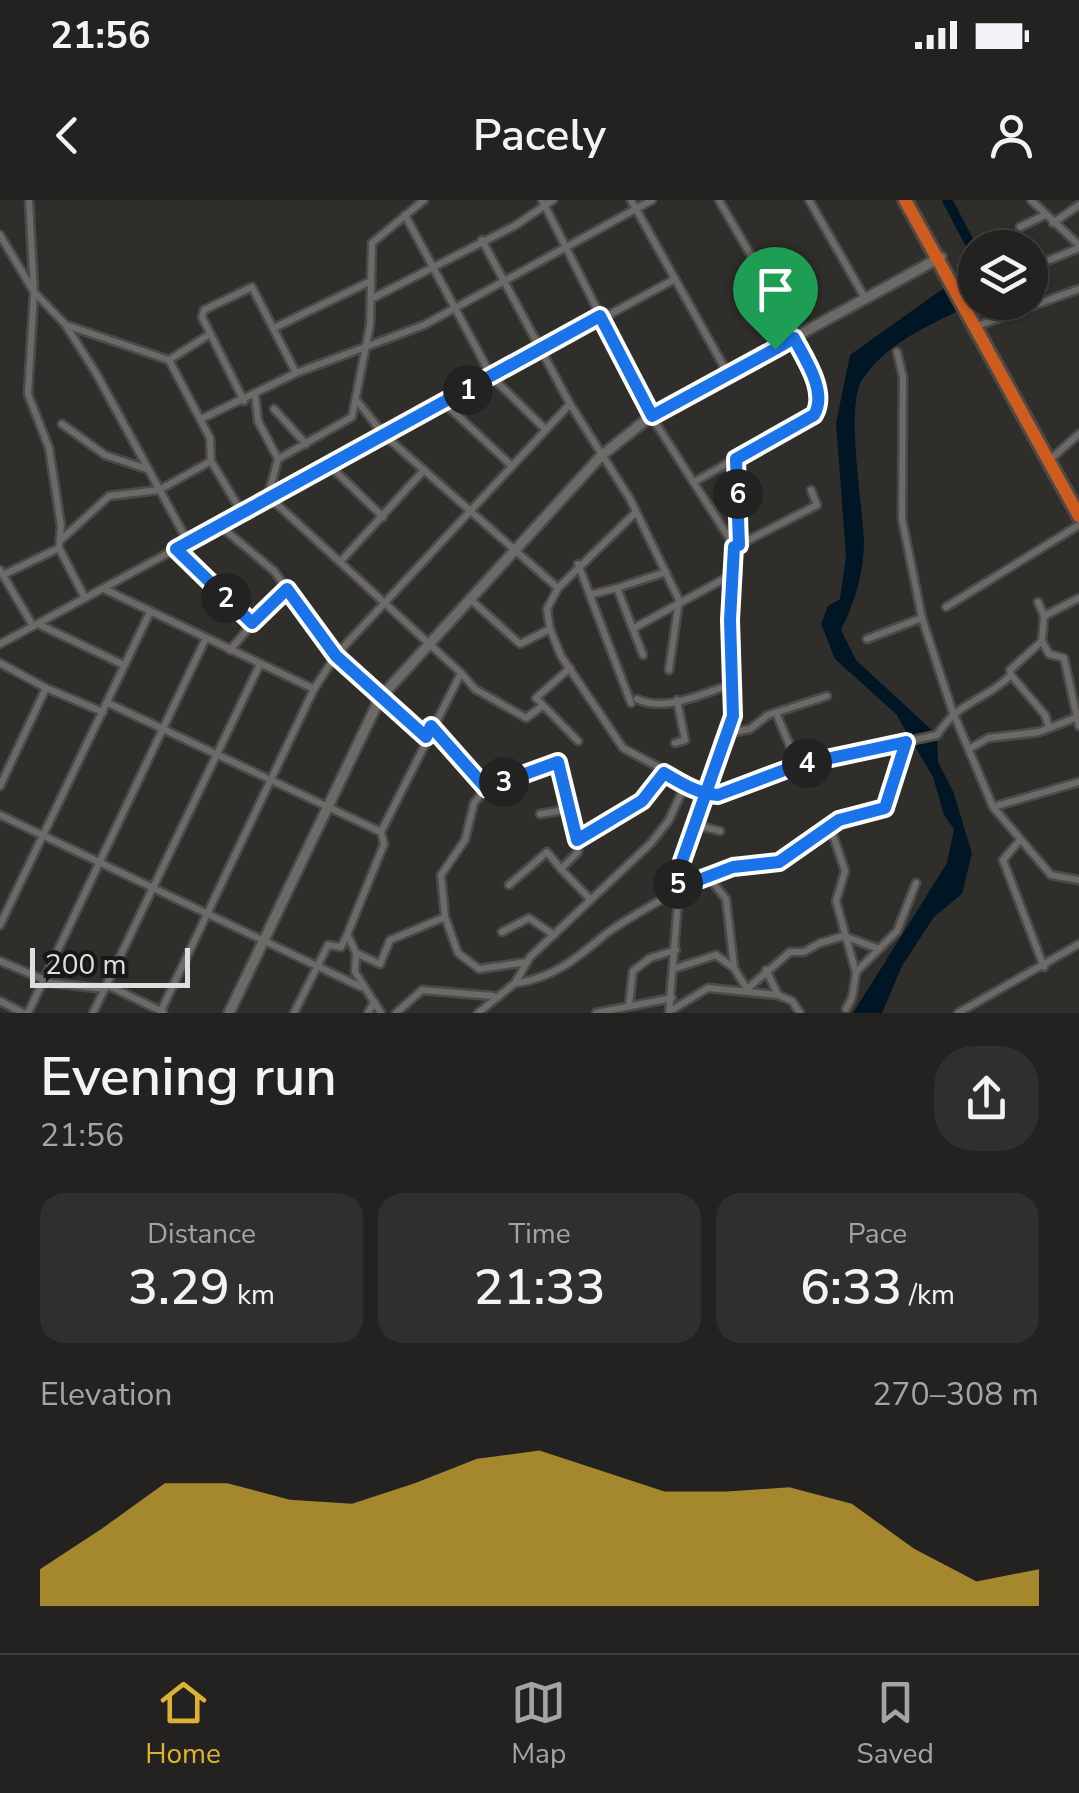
<!DOCTYPE html>
<meta charset="utf-8">
<style>
:root{--surface:#242220;--page:#302f2d;--text:#f1f3f6;--muted:#a3a4a5;--line:#413f3e;--accent:#dcb233}
body{margin:0;font-family:"Nunito Sans",sans-serif;background:var(--page);color:var(--text);height:100vh;display:flex;flex-direction:column;font-size:38px;white-space:nowrap}
*{box-sizing:border-box;margin:0}
p{font-size:32px;color:var(--muted)}
.icon{flex:none;width:55px;height:55px;fill:none;stroke:currentColor;stroke-width:2;stroke-linecap:round;stroke-linejoin:round}
.map{position:relative;height:813px;overflow:hidden}
.sheet{display:flex;flex-direction:column;background:var(--surface);flex:1}
.sheet>*{flex:none}
.buttons{position:absolute;left:958px;top:30px;display:grid;gap:20px}
.buttons a{display:grid;place-items:center;width:90px;height:90px;border-radius:50%;background:var(--surface);box-shadow:0 2px 8px #0004,0 0 0 2px var(--line);font-size:50px}
.scale{position:absolute;left:30px;bottom:25px;width:160px;box-sizing:border-box;padding-left:10px;border:5px solid #dfdedc;border-top:0;font-size:28px;line-height:35px;white-space:nowrap;color:#dfdedc;-webkit-text-stroke:8px #171715;paint-order:stroke}
.pin{position:absolute;display:grid;place-items:center;width:85px;height:85px;color:#fff;margin:-102px -42px;border-radius:50% 50% 50% 0;rotate:-45deg;box-shadow:0 0 10px #0007}
.pin .icon{rotate:45deg}
.km{position:absolute;width:50px;height:50px;margin:-25px;border-radius:50%;background:#222;color:#fff;font-size:28px;line-height:50px;text-align:center}
.round{display:grid;place-items:center;flex:none;width:105px;height:105px;border-radius:40px;background:var(--page)}
.summary{display:flex;align-items:center;justify-content:space-between;height:170px;padding:0 40px}
h1{font-size:55px;font-weight:600;line-height:75px}
.figures{display:grid;grid-template-columns:repeat(3,1fr);gap:15px;height:170px;padding:10px 40px}
.figures div{display:grid;align-content:center;border-radius:25px;background:var(--page);text-align:center}
.figures b{font-size:50px;font-weight:600}
.figures small{font-size:28px;font-weight:400}
.figures p{font-size:28px}
.chart{height:280px;padding:20px 40px}
.chart p{display:flex;justify-content:space-between}
.chart svg{width:100%;height:180px;margin-top:10px;fill:var(--accent);opacity:.7}
.status{display:flex;justify-content:space-between;align-items:center;height:70px;padding:0 50px;background:var(--surface);direction:ltr}
.status svg{height:28px;fill:currentColor}
header{display:flex;justify-content:space-between;align-items:center;height:130px;padding:0 40px;background:var(--surface);font-size:45px;font-weight:600}
.tab-bar{display:flex;justify-content:space-around;align-items:center;height:140px;border-top:2px solid var(--line);background:var(--surface);font-size:28px;color:var(--muted)}
.tab-bar a{display:grid;justify-items:center;gap:5px}
.tab-bar .active{color:var(--accent)}
.map>svg:first-child{display:block}
</style>
<div class="status"><b>21:56</b><svg viewBox="0 0 49 12"><path d="M0 12V9h3v3zM5 12V6h3v6zM10 12V3h3v9zM15 12V0h3v12zM26 1h20v11H26zM47 4h2v5h-2z"/></svg></div>
<header><svg class="icon" aria-label="back" viewBox="0 0 24 24"><path d="M15 5l-7 7 7 7"/></svg>Pacely<svg class="icon" aria-label="person" viewBox="0 0 24 24"><circle cx="12" cy="8" r="4"/><path d="M4 21q1-7 8-7t8 7"/></svg></header>
<div class="map">
<svg width="1079" height="813" viewBox="0 0 1079 813">
<rect width="100%" height="100%" fill="#302e2b"/>
<path fill="#001625" d="M948,85L962,109C925,127 886,144 862,180C845,207 863,306 864,341C864,372 855,402 841,430L856,460L937,535L938,562L953,591L972,653L962,694L934,717L902,766L882,813H853L947,663L954,629L944,615L933,577L896,514L835,459L821,424L828,406L840,399L846,356L836,223L850,155Z"/>
<g fill="none" stroke-linecap="round" stroke-linejoin="round">
<g stroke="#001625" stroke-width="10">
<polyline points="947,0 975,53"/>
<polyline points="967,83 975,74"/>
</g>
<g stroke="#4c4a48" stroke-width="11">
<g id="street">
<polyline points="29,0 34,92 28,194 49,248 61,326 59,348 85,398"/>
<polyline points="542,0 651,216 735,347 730,421 733,516 681,664 669,813"/>
<polyline points="631,0 728,174"/>
<polyline points="809,0 865,98"/>
<polyline points="1031,0 1079,45"/>
<polyline points="405,15 492,177 545,229"/>
<polyline points="1053,23 1079,5"/>
<polyline points="1020,27 1045,15"/>
<polyline points="0,35 34,92 65,124 96,173 188,342"/>
<polyline points="482,40 570,204 630,299 679,400 669,470"/>
<polyline points="1035,66 1079,48"/>
<polyline points="371,99 516,25 553,0"/>
<polyline points="66,125 169,160 210,238 211,261 241,311"/>
<polyline points="977,126 1079,89"/>
<polyline points="274,128 371,81"/>
<polyline points="897,152 903,177 902,319 922,418 952,510 993,607 1051,675 1079,680"/>
<polyline points="169,160 210,134"/>
<polyline points="255,195 258,221 278,259 268,296 461,473 381,632 384,644 347,735 341,747 328,745 294,813"/>
<polyline points="244,201 202,117 204,110 252,87 296,173 424,125 652,0"/>
<polyline points="358,202 384,235 558,388"/>
<polyline points="445,204 511,265"/>
<polyline points="274,209 306,244"/>
<polyline points="201,219 296,173"/>
<polyline points="62,224 105,255 147,269"/>
<polyline points="1053,257 1079,234"/>
<polyline points="278,259 352,217 370,125 372,43 424,0"/>
<polyline points="737,259 739,345"/>
<polyline points="330,266 383,317"/>
<path d="M694,282L814,215C834,184 738,36 719,0"/>
<path d="M635,313L558,388L547,409L550,429L561,456L623,548L709,594L718,595L798,565L937,535C959,500 984,502 1011,475L1010,470L1042,441L1044,416L1079,398"/>
<polyline points="219,325 274,371 336,455 425,537"/>
<polyline points="62,339 109,296 159,290 211,261"/>
<polyline points="735,347 817,305 811,290"/>
<polyline points="176,349 253,423 230,450"/>
<polyline points="340,362 424,270"/>
<polyline points="578,364 631,503"/>
<polyline points="0,370 33,426"/>
<polyline points="3,375 59,348"/>
<polyline points="104,389 314,489"/>
<polyline points="593,394 617,388"/>
<polyline points="470,399 520,444 550,429"/>
<polyline points="1038,402 1044,416"/>
<polyline points="946,407 1079,325"/>
<polyline points="253,423 287,389"/>
<polyline points="38,424 124,465"/>
<polyline points="634,428 733,374"/>
<polyline points="867,439 922,418"/>
<polyline points="1042,441 1049,454 1064,458 1079,526"/>
<polyline points="0,444 675,79"/>
<polyline points="643,455 617,388 666,372"/>
<polyline points="0,463 46,488 0,586"/>
<polyline points="570,468 536,498 578,541"/>
<polyline points="461,473 475,489 526,518 541,507"/>
<polyline points="1011,475 1045,515 1049,527"/>
<polyline points="46,488 103,512"/>
<path d="M637,499C665,513 703,493 733,484"/>
<polyline points="108,503 381,632"/>
<polyline points="776,513 798,565"/>
<polyline points="431,526 486,588"/>
<polyline points="729,533 750,529 768,515 827,496"/>
<polyline points="675,543 685,540 677,500"/>
<polyline points="969,549 988,538 1039,532 1075,518"/>
<polyline points="993,607 1079,582"/>
<polyline points="540,614 571,609"/>
<polyline points="0,615 361,787"/>
<polyline points="696,625 720,631"/>
<polyline points="831,629 845,671 836,701 856,773 852,798 846,809"/>
<polyline points="1020,640 1003,660 1044,767"/>
<polyline points="707,675 726,699 734,767"/>
<polyline points="509,685 547,652 561,669"/>
<polyline points="678,688 733,667 779,661 839,620 878,614 890,601 906,542"/>
<polyline points="589,698 561,669 578,652 577,640 642,601 664,573"/>
<polyline points="445,717 458,753 479,769 527,762"/>
<polyline points="0,725 150,412"/>
<polyline points="502,732 529,718 554,735"/>
<polyline points="348,736 356,753 355,772 381,813"/>
<polyline points="356,753 380,764 390,740 445,717 441,675 465,640 474,603 486,588 557,562 577,640"/>
<polyline points="0,761 52,783 105,789"/>
<polyline points="676,768 716,755 734,768 747,789 790,752 804,752 820,743 844,736 879,749"/>
<polyline points="766,770 778,795 792,801 800,813"/>
<polyline points="857,771 897,731 916,683"/>
<path d="M517,783C556,777 578,757 607,733C629,717 654,704 677,691"/>
<polyline points="107,785 163,812"/>
<polyline points="0,801 23,813"/>
<polyline points="629,805 633,771 650,758 676,750"/>
<polyline points="670,811 708,788 778,795"/>
<polyline points="28,813 206,438"/>
<polyline points="93,813 260,464"/>
<polyline points="160,813 314,489 336,455 570,204"/>
<polyline points="368,813 374,802"/>
<polyline points="396,813 422,790 493,796"/>
<polyline points="478,813 515,783 530,757 651,643 669,620 685,585"/>
<polyline points="596,813 672,798"/>
<polyline points="958,813 1079,744"/>
</g>
</g>
<g stroke="#4c4a48" stroke-width="14">
<polyline id="secondary" points="229,813 380,498 601,256 651,216 941,57"/>
</g>
<g stroke="#4c4a48" stroke-width="18">
<polyline id="highway" points="905,0 1079,316"/>
</g>
<use href="#street" stroke="#6c6a67" stroke-width="6"/>
<use href="#secondary" stroke="#6c6a67" stroke-width="9"/>
<use href="#highway" stroke="#ce5c1f" stroke-width="12"/>
</g>
<g fill="none" stroke-linecap="round" stroke-linejoin="round">
<g stroke="#fff" stroke-width="20">
<path id="route" d="M775,149L652,216L600,116L176,349L252,423L287,389L336,456L426,537L431,526L486,588L558,562L577,640L642,601L664,573C681,583 698,594 718,595L798,565L906,542L885,608L839,620L779,662L733,667L678,688L681,664L733,516L730,420L734,347L739,345L736,259L814,215C828,192 805,159 794,138L775,149"/>
</g>
<use href="#route" stroke="#1a73e8" stroke-width="12"/>
</g>
</svg>
<div class="buttons">
<a><svg class="icon" aria-label="layers" viewBox="0 0 24 24"><path d="M12 4l9 5-9 5-9-5zM3 14l9 5 9-5"/></svg></a>
</div>
<div class="scale">200 m</div>
<div class="pin" style="left:775px;top:149px;background:#1e9e55"><svg class="icon" aria-label="arrive" viewBox="0 0 24 24"><path d="M6 21V4h12l-3 4 3 4H6"/></svg></div>
<b class="km" style="left:468px;top:190px">1</b>
<b class="km" style="left:226px;top:398px">2</b>
<b class="km" style="left:504px;top:582px">3</b>
<b class="km" style="left:807px;top:563px">4</b>
<b class="km" style="left:678px;top:684px">5</b>
<b class="km" style="left:738px;top:294px">6</b>
</div>
<section class="sheet">
<div class="summary"><div><h1>Evening run</h1><p>21:56</p></div><a class="round"><svg class="icon" aria-label="share" viewBox="0 0 24 24"><path d="M12 15V3M7 8l5-5 5 5M5 13v7h14v-7"/></svg></a></div>
<div class="figures">
<div><p>Distance</p><b>3.29<small> km</small></b></div>
<div><p>Time</p><b>21:33</b></div>
<div><p>Pace</p><b>6:33<small> /km</small></b></div>
</div>
<div class="chart"><p><span>Elevation</span>270–308 m</p>
<svg viewBox="0 0 160 44" preserveAspectRatio="none"><path d="M0 44V35L10 25L20 14L30 14L40 18L50 19L60 14L70 8L80 6L90 11L100 16L110 16L120 15L130 19L140 30L150 38L160 35V44z"/></svg>
</div>
</section>
<nav class="tab-bar">
<a class="active"><svg class="icon" aria-label="home" viewBox="0 0 24 24"><path d="M3 11l9-7 9 7M6 9v11h12V9"/></svg>Home</a>
<a><svg class="icon" aria-label="map" viewBox="0 0 24 24"><path d="M3 6l6-2 6 2 6-2v14l-6 2-6-2-6 2zM9 4v14M15 6v14"/></svg>Map</a>
<a><svg class="icon" aria-label="saved" viewBox="0 0 24 24"><path d="M7 4h10v16l-5-4-5 4z"/></svg>Saved</a>
</nav>
